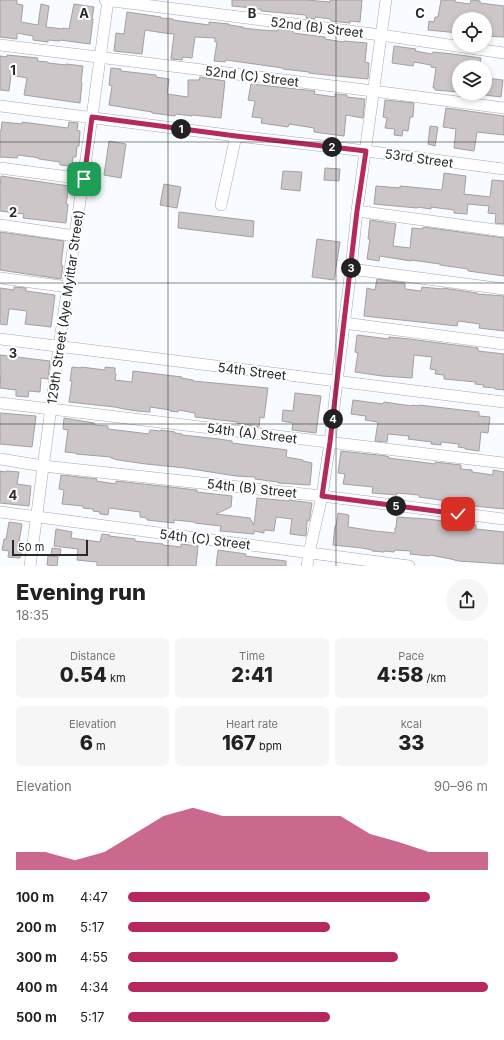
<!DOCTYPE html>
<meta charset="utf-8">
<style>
:root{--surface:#fff;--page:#f6f6f6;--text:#222;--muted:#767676;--accent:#b6295e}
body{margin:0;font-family:Inter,sans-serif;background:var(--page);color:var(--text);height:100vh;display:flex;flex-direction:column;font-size:15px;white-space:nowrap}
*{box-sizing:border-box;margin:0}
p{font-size:13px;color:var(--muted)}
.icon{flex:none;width:22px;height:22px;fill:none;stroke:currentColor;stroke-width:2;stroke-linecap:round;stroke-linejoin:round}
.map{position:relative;height:566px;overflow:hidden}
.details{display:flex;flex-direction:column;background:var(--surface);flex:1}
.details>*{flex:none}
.tools{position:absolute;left:452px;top:12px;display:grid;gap:8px}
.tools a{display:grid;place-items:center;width:40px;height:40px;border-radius:50%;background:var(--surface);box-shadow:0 2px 6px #0003;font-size:20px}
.scale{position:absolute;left:12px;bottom:10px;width:76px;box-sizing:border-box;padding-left:4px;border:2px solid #27292a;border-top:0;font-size:11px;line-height:14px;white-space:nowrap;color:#27292a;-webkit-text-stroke:3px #fff;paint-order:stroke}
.pin{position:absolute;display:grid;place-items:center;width:34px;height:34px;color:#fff;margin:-17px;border-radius:8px;box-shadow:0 2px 6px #0006}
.km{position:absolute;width:20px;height:20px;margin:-10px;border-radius:50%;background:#222;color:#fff;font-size:11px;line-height:20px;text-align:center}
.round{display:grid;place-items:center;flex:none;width:42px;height:42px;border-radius:21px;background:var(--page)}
.headline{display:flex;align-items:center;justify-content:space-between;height:68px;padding:0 16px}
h1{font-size:22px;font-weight:800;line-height:30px}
.figures{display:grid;grid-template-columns:repeat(3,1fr);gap:6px;height:68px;padding:4px 16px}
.figures div{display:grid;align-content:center;border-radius:6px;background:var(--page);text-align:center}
.figures b{font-size:20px;font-weight:800}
.figures small{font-size:11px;font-weight:400}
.figures p{font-size:11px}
.chart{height:112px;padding:8px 16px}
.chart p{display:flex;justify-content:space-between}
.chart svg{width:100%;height:72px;margin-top:4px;fill:var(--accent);opacity:.7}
ul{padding:0 16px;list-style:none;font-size:13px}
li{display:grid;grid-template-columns:64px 48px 1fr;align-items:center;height:30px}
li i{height:10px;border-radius:5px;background:var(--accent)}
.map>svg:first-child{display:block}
</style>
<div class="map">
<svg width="504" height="566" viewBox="0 0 504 566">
<rect width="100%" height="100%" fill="#f8fbff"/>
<g fill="#ccc6c9" stroke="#a59fa1">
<polygon points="0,0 17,0 17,4 23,5 21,22 38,25 41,4 49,6 46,27 63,29 63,28 69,29 74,4 94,7 92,19 93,19 90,44 60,40 60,41 48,40 48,42 33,40 33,36 17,33 17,39 0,37"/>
<polygon points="232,0 306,0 330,2 330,0 362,0 360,22 350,21 350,23 331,21 331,19 315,17 315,19 306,18 306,15 261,11 261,9 252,9 252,8 232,6"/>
<polygon points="441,0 455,0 455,2 470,4 471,0 480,1 480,3 504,6 504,37 485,36 485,19 477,19 460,17 460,19 459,19 459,33 428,30 429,21 434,22 435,17 438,17"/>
<polygon points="127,12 161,17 161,18 173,19 173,20 209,25 209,22 229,24 229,25 243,27 243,28 261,30 278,31 278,29 293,31 293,33 325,37 325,39 343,42 344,41 367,43 365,62 369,63 368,79 326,75 309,73 309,72 283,69 283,68 226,60 225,62 214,61 217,42 215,42 215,38 195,37 192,58 183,57 182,60 171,59 174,34 164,33 145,30 142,54 114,51 116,33 124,34"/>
<polygon points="394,46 416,49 415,51 432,54 433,52 453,54 481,58 480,67 459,67 459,92 435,90 435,88 433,88 436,68 431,67 431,65 414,62 413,66 392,63"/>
<polygon points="7,55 38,58 37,61 48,62 48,63 66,65 66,64 83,66 81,82 82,83 80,103 24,95 27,78 11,75 9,91 0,90 0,56 7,57"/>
<polygon points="111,68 121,69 121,71 156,75 156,77 169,79 167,94 188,97 188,80 199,80 200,77 225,81 221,118 192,115 192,116 176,114 175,116 167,115 152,113 152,112 109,105 112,86 109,85"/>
<polygon points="485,78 503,80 501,97 485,95"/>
<polygon points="251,84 315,91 314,94 335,97 335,94 347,95 347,97 365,99 363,118 346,115 344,136 314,132 314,128 289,124 288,127 261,123 262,118 252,117 255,101 248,100"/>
<polygon points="385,100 414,103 413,117 410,117 408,131 403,130 402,136 394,135 395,129 385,128 387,118 383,117"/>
<polygon points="446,108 504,116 504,135 477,132 474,151 454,148 456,129 443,127"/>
<polygon points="2,122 22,124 22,122 68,128 69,122 78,123 77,130 80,131 79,146 77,146 76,157 73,157 72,166 60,165 60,162 39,159 39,158 33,157 18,155 17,158 0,157 0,131 1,131"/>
<polygon points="430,126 438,127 435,146 428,144"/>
<polygon points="109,141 126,144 121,178 104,175"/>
<polygon points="325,168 340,169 339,181 324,180"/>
<polygon points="283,171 302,172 300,191 281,189"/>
<polygon points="444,173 466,176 464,194 490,197 492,180 504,181 504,224 495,223 496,214 488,213 489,206 468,204 467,214 454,213 454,210 431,207 431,209 417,207 417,208 374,204 376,186 400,188 400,186 442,190"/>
<polygon points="1,176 69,186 66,204 68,204 66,223 23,218 24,214 0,211 0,187"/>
<polygon points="164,184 181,187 177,208 160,205"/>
<polygon points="179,212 254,221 253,237 178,228"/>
<polygon points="370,220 396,224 393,246 410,248 412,228 423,229 423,227 504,238 504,276 468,271 468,269 440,265 440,264 411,260 411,261 380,256 379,261 367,259 370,239 368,239"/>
<polygon points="0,232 64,241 61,265 63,266 61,279 0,270"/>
<polygon points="317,239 340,242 334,280 312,277"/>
<polygon points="377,279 405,283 405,289 421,291 422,287 442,289 443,288 477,293 477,294 504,296 504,331 479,328 480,324 458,321 457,326 364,316 367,288 375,290"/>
<polygon points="14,287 26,288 26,291 55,295 51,327 25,324 27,311 11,309 9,309 7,325 0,324 0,288 14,290"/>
<polygon points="357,335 389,339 389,337 409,339 478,348 478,351 504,354 504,390 495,389 495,388 483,387 484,385 475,384 476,382 444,379 444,375 435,374 436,370 430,369 432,357 414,355 412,378 382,376 355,372 358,353 355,352"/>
<polygon points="0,355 50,361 48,379 41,378 40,392 29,391 28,397 16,396 16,390 0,388 1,370 0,370"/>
<polygon points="72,367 81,368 81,367 105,370 105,367 115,368 115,374 116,374 115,380 132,382 133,371 182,377 181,378 193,380 193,381 268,388 264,418 260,417 259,427 237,423 237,422 195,417 195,413 179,410 178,412 170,411 170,410 150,407 150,412 137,411 124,409 115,407 69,402 72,381 70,381"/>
<polygon points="295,393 321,396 316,433 292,430 293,423 282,421 283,410 293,411"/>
<polygon points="353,400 383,404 384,402 412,406 412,405 419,406 419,405 479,412 479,416 490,417 488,433 481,432 479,451 465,449 465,448 458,447 459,444 441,442 441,445 431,444 432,442 408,439 409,436 388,434 387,442 375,441 378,422 365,420 366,416 351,414"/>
<polygon points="0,413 36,416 32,447 0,444"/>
<polygon points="64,418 94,423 94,425 108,426 108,429 133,432 149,434 150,430 160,431 161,430 175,432 175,433 182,434 182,435 219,439 232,441 232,443 287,450 286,457 303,460 303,461 312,463 310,485 278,483 278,482 255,479 255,477 236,476 185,468 146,464 118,460 111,458 111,457 76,454 76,453 65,452 68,430 63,429"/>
<polygon points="341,451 386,456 389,457 388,458 428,463 435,464 435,462 461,465 461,469 472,470 472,472 493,475 493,470 504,472 504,509 454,504 454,502 419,497 419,495 397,493 397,495 372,493 373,487 343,484 345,474 338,473"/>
<polygon points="0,471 6,472 6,471 19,472 17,484 31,486 29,506 0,503"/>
<polygon points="61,475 97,479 96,481 116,484 116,481 197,490 197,492 232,496 231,507 216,514 250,518 254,525 257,498 289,501 289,500 312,503 310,517 309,521 307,521 306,536 290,534 292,519 276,517 274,531 264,530 264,533 254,531 254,534 220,531 221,526 195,523 195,522 174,520 174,523 147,520 147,518 140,517 140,512 109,508 108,515 100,514 100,512 93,511 93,509 83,508 83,506 62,504 64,490 59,489"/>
<polygon points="338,513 349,515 348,527 375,531 395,533 395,528 396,528 397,517 427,519 476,525 476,529 504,532 504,564 458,561 451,559 430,555 429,556 410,554 411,551 395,550 394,552 384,551 384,552 372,551 372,550 362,548 333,545 335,526 336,526"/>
<polygon points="9,522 22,524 19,542 23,543 20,558 8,557 9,551 2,550 4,539 6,539"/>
<polygon points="56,529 72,532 71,538 100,542 102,534 110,535 109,536 135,539 135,541 163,544 163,545 181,547 181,544 198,546 196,566 97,566 97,562 77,560 78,549 54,546"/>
<polygon points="52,548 61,549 60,556 51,555"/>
<polygon points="218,550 246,554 245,556 286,561 286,566 216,566"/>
<polygon points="48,556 58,557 57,566 47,565"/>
</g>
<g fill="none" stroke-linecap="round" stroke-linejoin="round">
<g stroke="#a6a9ae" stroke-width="12">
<g id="minor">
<polyline points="105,0 381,35 504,53"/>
<polyline points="0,45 373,91 504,108"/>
<polyline points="0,106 236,136 366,151 504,169"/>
<polyline points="0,168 84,179"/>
<polyline points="221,205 236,136"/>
<polyline points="357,211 504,231"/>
<polyline points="0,225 75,236"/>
<polyline points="351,269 504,289"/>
<polyline points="0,278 68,287"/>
<polyline points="344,323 504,344"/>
<polyline points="0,339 504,402"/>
<polyline points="0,403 504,463"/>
<polyline points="0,459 43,466 322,496 504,519"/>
<polyline points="0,512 409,566"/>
<polyline points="30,566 59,347 92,117 108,0"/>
<polyline points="307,566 309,553 322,496 330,442 337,381 351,269 357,211 386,0"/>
</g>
</g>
<use href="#minor" stroke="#fff" stroke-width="11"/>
</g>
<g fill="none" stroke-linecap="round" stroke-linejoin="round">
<g stroke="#fff" stroke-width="8">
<polyline id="route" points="84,179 92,117 236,136 366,151 357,211 337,381 330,442 322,496 458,514"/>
</g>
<use href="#route" stroke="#b6295e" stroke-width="5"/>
</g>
<path fill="none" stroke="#27292a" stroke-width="1" stroke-opacity="0.55" d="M168,0V566M336,0V566M0,142H504M0,283H504M0,424H504"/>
<g text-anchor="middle" stroke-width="4" stroke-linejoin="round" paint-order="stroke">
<g font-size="13" fill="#27292a" stroke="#fff">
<text transform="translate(317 27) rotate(7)" y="5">52nd (B) Street</text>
<text transform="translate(252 76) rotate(7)" y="5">52nd (C) Street</text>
<text transform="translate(419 158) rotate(8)" y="5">53rd Street</text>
<text transform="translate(65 307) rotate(-82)" y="5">129th Street (Aye Myittar Street)</text>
<text transform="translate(252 371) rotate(7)" y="5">54th Street</text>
<text transform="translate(252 433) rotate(7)" y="5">54th (A) Street</text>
<text transform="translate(252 488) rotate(6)" y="5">54th (B) Street</text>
<text transform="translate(205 539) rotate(7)" y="5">54th (C) Street</text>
</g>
</g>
<g font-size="13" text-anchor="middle" font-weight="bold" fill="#27292a" stroke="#fff" stroke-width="4" stroke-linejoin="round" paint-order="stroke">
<text x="84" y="18">A</text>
<text x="252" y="18">B</text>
<text x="420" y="18">C</text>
<text x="13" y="75">1</text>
<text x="13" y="217">2</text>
<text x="13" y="358">3</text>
<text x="13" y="500">4</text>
</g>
</svg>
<div class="tools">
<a><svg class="icon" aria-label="locate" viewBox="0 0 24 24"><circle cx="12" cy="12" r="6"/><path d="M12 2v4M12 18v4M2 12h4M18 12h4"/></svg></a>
<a><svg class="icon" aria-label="layers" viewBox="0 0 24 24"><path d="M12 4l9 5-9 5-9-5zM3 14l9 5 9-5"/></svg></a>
</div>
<div class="scale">50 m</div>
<div class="pin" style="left:84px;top:179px;background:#1e9e55"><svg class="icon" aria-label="arrive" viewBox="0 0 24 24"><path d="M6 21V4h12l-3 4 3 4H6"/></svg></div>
<div class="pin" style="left:458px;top:514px;background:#d93025"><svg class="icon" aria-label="check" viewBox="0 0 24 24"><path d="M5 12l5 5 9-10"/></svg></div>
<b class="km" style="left:181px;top:129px">1</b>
<b class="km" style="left:332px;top:147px">2</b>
<b class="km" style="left:351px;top:268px">3</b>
<b class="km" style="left:333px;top:419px">4</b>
<b class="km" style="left:396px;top:506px">5</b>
</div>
<section class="details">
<div class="headline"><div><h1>Evening run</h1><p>18:35</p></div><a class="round"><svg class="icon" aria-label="share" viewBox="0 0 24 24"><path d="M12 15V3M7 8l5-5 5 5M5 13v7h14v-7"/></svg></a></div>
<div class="figures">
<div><p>Distance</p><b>0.54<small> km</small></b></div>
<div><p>Time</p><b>2:41</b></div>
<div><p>Pace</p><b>4:58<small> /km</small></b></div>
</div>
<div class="figures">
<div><p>Elevation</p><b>6<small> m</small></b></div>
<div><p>Heart rate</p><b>167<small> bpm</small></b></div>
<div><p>kcal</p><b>33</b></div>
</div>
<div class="chart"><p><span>Elevation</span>90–96 m</p>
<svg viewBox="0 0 160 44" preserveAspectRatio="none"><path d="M0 44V33L10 33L20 38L30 33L40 22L50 11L60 6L70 11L80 11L90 11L100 11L110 11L120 22L130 27L140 33L150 33L160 33V44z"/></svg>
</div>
<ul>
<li><b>100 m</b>4:47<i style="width:84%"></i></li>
<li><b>200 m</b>5:17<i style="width:56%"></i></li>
<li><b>300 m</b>4:55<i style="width:75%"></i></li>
<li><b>400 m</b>4:34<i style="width:100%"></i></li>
<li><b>500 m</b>5:17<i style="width:56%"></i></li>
</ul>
</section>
